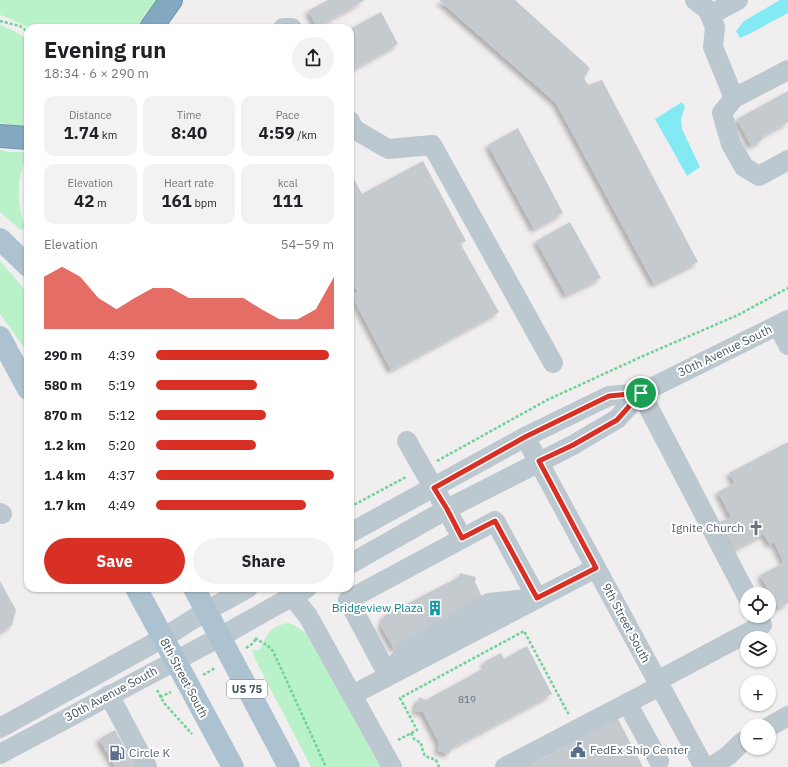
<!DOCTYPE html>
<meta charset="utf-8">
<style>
:root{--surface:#fff;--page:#f2f2f2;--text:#202124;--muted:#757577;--accent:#d93025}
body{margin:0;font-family:"IBM Plex Sans",sans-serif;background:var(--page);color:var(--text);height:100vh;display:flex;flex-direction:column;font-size:15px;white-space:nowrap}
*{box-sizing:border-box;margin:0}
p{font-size:13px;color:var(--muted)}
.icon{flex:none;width:22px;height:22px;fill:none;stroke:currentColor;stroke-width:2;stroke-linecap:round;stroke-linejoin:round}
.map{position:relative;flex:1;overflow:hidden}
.details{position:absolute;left:24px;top:24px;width:330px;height:568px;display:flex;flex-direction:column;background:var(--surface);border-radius:12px;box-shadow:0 1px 3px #0004}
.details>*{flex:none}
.fabs{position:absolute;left:740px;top:587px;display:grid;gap:8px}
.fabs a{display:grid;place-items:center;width:36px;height:36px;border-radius:50%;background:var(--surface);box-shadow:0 1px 3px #0004;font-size:20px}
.pin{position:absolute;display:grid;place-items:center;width:34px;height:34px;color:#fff;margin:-17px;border:2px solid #fff;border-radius:50%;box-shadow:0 1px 4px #0007}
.round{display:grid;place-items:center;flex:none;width:42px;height:42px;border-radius:21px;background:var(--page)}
.summary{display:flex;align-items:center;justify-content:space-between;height:68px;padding:0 20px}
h1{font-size:22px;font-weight:700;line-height:30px}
.metrics{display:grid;grid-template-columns:repeat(3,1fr);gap:6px;height:68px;padding:4px 20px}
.metrics div{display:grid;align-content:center;border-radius:10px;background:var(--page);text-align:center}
.metrics b{font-size:17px;font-weight:700}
.metrics small{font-size:11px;font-weight:400}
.metrics p{font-size:11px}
.chart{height:112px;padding:8px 20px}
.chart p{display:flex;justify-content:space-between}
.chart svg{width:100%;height:72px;margin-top:4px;fill:var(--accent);opacity:.7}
.primary-button{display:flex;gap:8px;margin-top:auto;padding:8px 20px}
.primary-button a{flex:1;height:46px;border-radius:24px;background:var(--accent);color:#fff;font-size:16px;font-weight:700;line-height:46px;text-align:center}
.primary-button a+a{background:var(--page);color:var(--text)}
ul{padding:0 20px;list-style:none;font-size:13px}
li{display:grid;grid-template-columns:64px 48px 1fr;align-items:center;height:30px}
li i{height:10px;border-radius:5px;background:var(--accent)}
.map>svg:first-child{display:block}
</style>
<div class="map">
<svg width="788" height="767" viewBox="0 0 788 767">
<defs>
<filter id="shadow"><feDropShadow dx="-3.5" dy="3.5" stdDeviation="2" flood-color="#0004"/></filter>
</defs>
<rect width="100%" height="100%" fill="#f1eeef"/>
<g fill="#b9f2c8">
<polygon points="0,0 157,0 135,28 29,28 9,18 0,15"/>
<polygon points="0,25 14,31 28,40 28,124 18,126 0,123"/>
<path d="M0,150L9,152H25L27,155C16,182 17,200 25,228L21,230L0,212Z"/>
<polygon points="0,261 20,284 28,294 28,353 0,314"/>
<path d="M289,623C296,625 300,630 307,633L380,767H311L255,659L252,650H260C267,634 270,626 289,623Z"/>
</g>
<g fill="#83eaf3">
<polygon points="780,0 788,0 788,13 749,34 740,38 736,31 744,21"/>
<polygon points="682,102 685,107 681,118 682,129 700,167 687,176 655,119"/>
</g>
<g fill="#c5cacf" filter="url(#shadow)">
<polygon points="328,0 365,0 317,27 308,11"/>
<polygon points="439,0 515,0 590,68 584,78 588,85 602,80 698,262 654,284 556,103"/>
<polygon points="381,12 398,44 350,71 350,29"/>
<polygon points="788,91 788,122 762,136 763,139 751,146 737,119"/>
<polygon points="518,128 563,213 534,229 488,145"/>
<polygon points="423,161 466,241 460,243 499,312 391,370 352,296 358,292 350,278 350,171 362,194"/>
<polygon points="570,222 601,278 566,295 536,241"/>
<polygon points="788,442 788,603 778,608 760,575 784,563 774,542 770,545 764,534 735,549 720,522 731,517 718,492 735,483 729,473"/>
<polygon points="460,573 476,577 475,582 484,601 394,649 381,626 385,615 459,577"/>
<polygon points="0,581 16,610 12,625 0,632"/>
<polygon points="527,646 552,694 451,748 449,754 438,751 439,743 423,712 415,711 419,697 426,700 486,667 484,662 501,653 504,659"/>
<polygon points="618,719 643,767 527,767"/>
<polygon points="115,730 136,767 115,767 99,739"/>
</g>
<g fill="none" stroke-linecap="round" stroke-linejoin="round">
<g stroke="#6d94ad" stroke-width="24">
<g id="highway">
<polyline points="151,28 171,0"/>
<polyline points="0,136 28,138"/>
</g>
</g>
<g stroke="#6ed395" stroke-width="2.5" stroke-dasharray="3 2" stroke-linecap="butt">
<polyline points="0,21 20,26 28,32"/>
<polyline points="437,461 547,400 643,356 738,315 788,288"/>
<polyline points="350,507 406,477"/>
<polyline points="255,638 268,646 273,651 326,767"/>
<polyline points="246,648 252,644 256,639"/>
<polyline points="203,675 215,668"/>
<polyline points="157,690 164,703 192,734"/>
<polyline points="160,697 171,692"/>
<polyline points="411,733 414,739 421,743 423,752 425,756 436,760 439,767"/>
<polyline points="398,740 417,730 400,698 524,631 569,715"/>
</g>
<g stroke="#bbc8cf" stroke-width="20">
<polyline points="695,0 708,10 715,27 713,47 734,98"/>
<polyline points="710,15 738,0"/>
<polyline points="283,28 292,28"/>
<polyline points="788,70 734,98 722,113 731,144 744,167 759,176 788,160"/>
<polyline points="350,121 354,129 388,149 432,145 553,363"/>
<polyline points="778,325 788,345"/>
<polyline points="641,393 747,596"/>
<polyline points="525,437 704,767"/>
<path d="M407,441C425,474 445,505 462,538"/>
<polyline points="0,513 2,514"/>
<polygon points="495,521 537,598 489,603 469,614 459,622 407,650 388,675 348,600"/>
<polyline points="350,533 525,437 609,396 641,393 788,320"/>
<polyline points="350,564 447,509 573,445 617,419 641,393"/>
<polyline points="292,596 308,616 392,767"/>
<polyline points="657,681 762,625 757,616"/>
<polyline points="109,695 147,767"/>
<polyline points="352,695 596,568"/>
<polyline points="627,703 659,761"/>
<polyline points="769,727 788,716"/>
<polyline points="0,728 163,638 206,611 248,588"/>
<polyline points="0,754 220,637 307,588"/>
<polyline points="505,767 660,686"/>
<polyline points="711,767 729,755 741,743 747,739"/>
</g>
<g stroke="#acc2d0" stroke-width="22">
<polyline points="0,239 28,266"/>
<polyline points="0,337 28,389"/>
<polyline points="136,588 233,767"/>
<polyline points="194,588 289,767"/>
</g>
<use href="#highway" stroke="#82a9c1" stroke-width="22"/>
</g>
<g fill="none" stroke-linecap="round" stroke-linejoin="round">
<g stroke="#fff" stroke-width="8">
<polygon id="route" points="641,393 617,420 573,445 539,461 596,568 537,598 495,521 462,538 447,509 434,488 525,437 609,396"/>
</g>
<use href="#route" stroke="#d93025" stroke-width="5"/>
</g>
<defs>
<g id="church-bare" transform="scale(1.2)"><path d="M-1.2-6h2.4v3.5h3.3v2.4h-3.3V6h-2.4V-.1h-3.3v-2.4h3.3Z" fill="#6b7280" stroke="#fff" stroke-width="2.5" paint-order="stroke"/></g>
<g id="building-bare" transform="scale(1.2)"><path d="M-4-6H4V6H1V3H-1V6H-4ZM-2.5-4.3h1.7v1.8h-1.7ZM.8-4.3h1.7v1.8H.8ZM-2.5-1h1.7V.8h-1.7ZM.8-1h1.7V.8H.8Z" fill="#0f9aa8" stroke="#fff" stroke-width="2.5" paint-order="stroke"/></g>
<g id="civic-bare" transform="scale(1.2)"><path d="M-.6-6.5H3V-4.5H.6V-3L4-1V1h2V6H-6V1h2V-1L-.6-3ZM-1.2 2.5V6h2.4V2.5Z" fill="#5c6f8a" stroke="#fff" stroke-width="2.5" paint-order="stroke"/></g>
<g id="fuel-bare" transform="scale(1.2)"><path d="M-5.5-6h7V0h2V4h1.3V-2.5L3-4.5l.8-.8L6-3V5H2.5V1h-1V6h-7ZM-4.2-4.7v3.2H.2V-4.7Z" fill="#5c6f8a" stroke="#fff" stroke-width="2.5" paint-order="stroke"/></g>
</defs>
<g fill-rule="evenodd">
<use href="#church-bare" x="756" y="528"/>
<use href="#building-bare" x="435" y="608"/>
<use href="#civic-bare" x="578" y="750"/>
<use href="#fuel-bare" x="117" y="753"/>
</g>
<g text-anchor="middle" stroke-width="4" stroke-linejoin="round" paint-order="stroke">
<g font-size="10" fill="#65727a">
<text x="467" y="703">819</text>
</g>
<rect fill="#fff" stroke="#7d888e" stroke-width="1" x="227" y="680" width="40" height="18" rx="3"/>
<g font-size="11" font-weight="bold" fill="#45555e">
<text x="247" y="693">US 75</text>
</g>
<g font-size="12" fill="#45555e" stroke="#fff">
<text transform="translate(725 351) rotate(-26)" y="4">30th Avenue South</text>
<text transform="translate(626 623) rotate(62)" y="4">9th Street South</text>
<text transform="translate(184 678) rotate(62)" y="4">8th Street South</text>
<text transform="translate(111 694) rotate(-28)" y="4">30th Avenue South</text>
</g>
<g font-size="12" fill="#5b616d" stroke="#fff" text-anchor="end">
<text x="744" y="532">Ignite Church</text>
</g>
<g font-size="12" fill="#0d838f" stroke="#fff" text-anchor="end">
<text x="423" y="612">Bridgeview Plaza</text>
</g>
<g font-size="12" fill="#4e5e75" stroke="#fff" text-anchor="start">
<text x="590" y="754">FedEx Ship Center</text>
<text x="129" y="757">Circle K</text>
</g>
</g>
</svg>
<div class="fabs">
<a><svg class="icon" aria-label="locate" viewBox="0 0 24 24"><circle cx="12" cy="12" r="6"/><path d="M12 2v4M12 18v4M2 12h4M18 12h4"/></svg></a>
<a><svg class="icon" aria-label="layers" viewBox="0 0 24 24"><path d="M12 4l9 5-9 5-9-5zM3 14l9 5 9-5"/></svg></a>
<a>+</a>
<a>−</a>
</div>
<div class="pin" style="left:641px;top:393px;background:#1e9e55"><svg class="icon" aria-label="arrive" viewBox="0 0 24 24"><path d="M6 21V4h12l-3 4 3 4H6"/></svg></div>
<section class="details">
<div class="summary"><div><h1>Evening run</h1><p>18:34 · 6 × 290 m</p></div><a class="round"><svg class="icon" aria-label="share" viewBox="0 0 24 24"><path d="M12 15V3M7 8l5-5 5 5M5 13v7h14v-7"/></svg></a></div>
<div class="metrics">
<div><p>Distance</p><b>1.74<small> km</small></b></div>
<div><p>Time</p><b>8:40</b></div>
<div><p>Pace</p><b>4:59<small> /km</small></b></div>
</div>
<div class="metrics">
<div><p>Elevation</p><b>42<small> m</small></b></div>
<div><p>Heart rate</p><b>161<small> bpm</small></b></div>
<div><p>kcal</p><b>111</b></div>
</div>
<div class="chart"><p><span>Elevation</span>54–59 m</p>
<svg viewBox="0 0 160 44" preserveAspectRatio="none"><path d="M0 44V12L10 6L20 12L30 25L40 32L50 25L60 19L70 19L80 25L90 25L100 25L110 25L120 32L130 38L140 38L150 32L160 12V44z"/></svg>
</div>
<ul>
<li><b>290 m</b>4:39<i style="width:97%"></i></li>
<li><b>580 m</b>5:19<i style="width:57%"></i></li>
<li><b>870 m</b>5:12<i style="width:62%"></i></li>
<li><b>1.2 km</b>5:20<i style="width:56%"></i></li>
<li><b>1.4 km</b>4:37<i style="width:100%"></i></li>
<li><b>1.7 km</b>4:49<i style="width:84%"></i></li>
</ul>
<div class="primary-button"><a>Save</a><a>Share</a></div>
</section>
</div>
